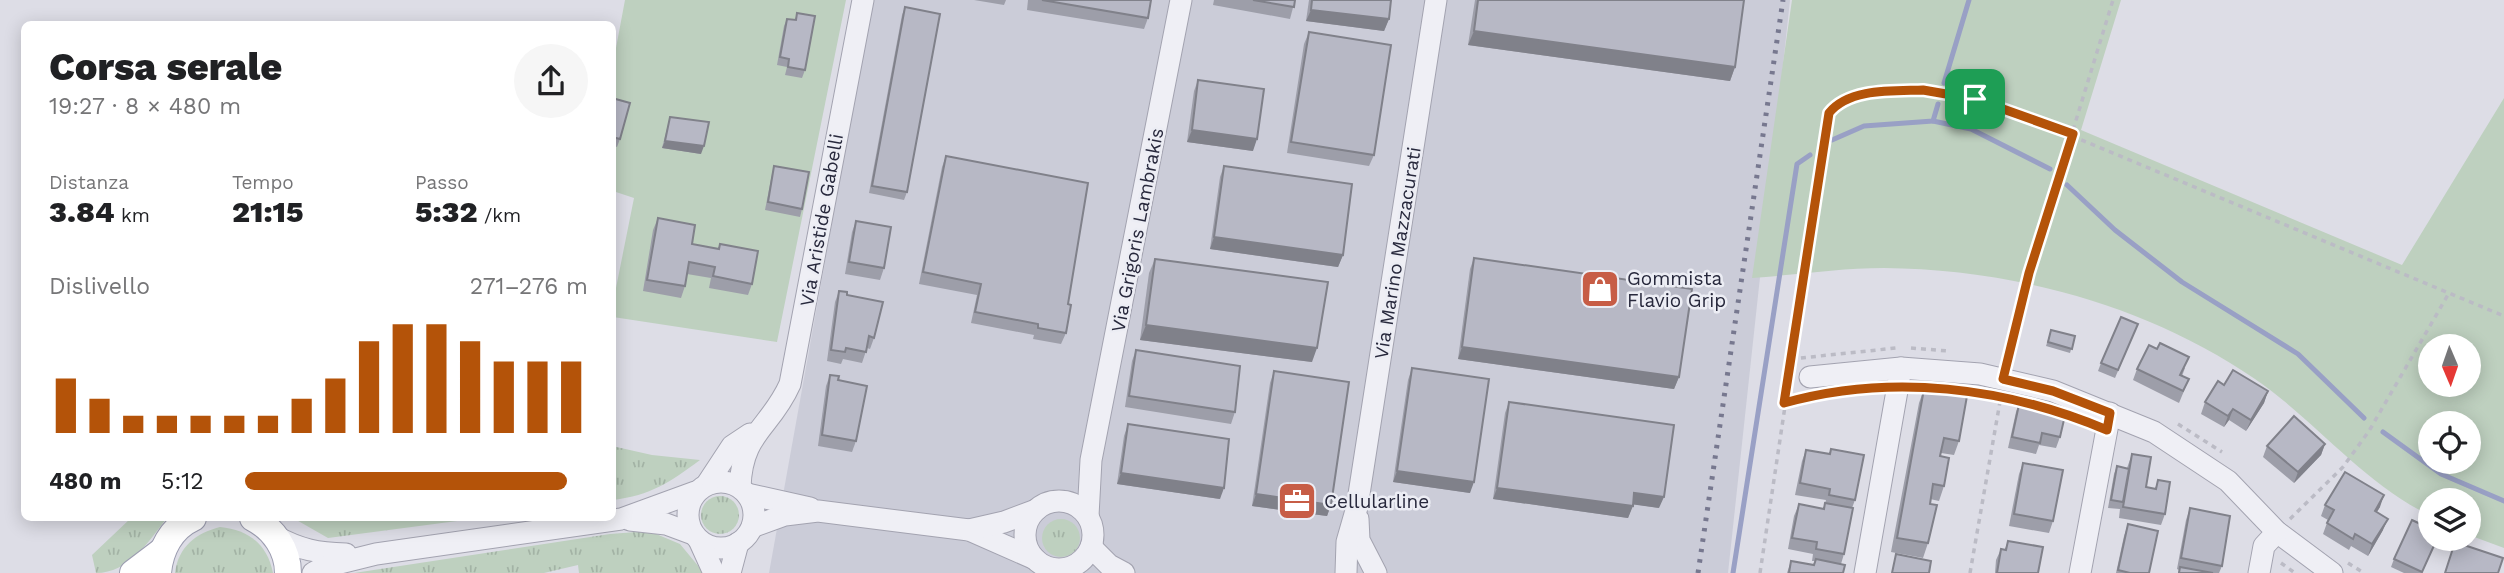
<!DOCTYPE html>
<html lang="it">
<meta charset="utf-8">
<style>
:root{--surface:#fff;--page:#f6f6f6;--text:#202124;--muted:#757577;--accent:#b45309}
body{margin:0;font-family:"Work Sans",sans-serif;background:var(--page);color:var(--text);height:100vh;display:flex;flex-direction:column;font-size:26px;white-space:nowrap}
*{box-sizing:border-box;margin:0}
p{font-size:23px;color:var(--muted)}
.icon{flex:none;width:38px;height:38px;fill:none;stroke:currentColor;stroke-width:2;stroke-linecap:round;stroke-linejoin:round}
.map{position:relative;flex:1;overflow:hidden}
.sheet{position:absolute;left:21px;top:21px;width:595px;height:500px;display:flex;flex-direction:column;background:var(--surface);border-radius:10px;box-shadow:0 4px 18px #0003}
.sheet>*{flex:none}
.needle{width:46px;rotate:178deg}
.buttons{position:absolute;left:2418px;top:334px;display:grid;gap:14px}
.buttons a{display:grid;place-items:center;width:63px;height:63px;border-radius:50%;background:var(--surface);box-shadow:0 4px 18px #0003;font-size:35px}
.pin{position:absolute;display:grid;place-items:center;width:60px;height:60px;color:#fff;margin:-30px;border-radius:14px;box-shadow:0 4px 10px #0006}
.round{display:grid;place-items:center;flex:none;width:74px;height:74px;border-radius:37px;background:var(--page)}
.headline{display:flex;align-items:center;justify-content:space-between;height:119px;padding:0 28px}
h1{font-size:38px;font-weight:800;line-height:52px}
.figures{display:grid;grid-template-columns:repeat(3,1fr);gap:10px;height:119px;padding:7px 28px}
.figures div{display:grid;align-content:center}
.figures b{font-size:30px;font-weight:800}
.figures small{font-size:19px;font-weight:400}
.figures p{font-size:19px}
.chart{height:196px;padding:14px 28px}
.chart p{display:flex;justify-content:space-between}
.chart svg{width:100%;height:126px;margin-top:7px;stroke:var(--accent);stroke-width:6}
ul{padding:0 28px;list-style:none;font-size:23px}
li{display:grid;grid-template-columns:112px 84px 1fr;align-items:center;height:52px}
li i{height:18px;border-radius:9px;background:var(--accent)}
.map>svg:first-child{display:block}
</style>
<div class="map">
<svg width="2504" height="573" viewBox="0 0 2504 573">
<defs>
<pattern id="grass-tufts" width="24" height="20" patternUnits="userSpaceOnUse" patternTransform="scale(1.75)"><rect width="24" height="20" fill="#bed0bf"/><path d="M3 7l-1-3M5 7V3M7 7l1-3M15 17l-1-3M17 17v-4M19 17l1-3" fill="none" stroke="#a3b3a5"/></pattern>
</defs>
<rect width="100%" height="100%" fill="#dddde6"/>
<polygon fill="#cbccd8" points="872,0 1790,0 1728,573 769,573"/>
<g fill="url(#grass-tufts)">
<path d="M612,446L652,455L700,460C669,483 651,495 613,500Z"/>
<circle cx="720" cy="515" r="19"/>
<path d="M131,518H167C148,542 129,573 96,573L92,555Z"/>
<polygon points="293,518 480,518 328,538"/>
<circle cx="1061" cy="538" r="19"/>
<path d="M220,527C249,530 267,544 273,573H175C178,547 196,533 220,527Z"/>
<polygon points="649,531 680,544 704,573 579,573 578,565 544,573 354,573 610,534"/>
</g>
<g fill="#bed0bf" fill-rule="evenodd">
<polygon points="625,0 846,0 777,342 613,317 613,303 634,198 613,191 612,48 616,48"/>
<path d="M1792,0H2121L2081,130L2402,265L2504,98V548L2469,535V500H2431V516C2363,483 2316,421 2255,379C2149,306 2013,269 1884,268C1840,268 1796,275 1752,278ZM2431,346H2469V385H2431ZM2431,424H2469V462H2431Z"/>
</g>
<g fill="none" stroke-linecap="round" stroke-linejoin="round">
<g stroke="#99a0c5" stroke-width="5">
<polyline points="1944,83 1969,0"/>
<polyline points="1933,121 1971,129 2050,169"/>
<polyline points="1832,140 1864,126 1933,121 1938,104"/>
<polyline points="2067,185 2115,230 2182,282 2298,354 2364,418"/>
<polyline points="2383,432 2441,474 2504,501"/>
<polyline points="1733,573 1797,164 1810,155"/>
</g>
<g stroke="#a3a3b0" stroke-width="23">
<g id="minor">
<polyline points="1810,377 1901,368 1980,374 2053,391 2154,432 2228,481 2277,532 2332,573"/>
<circle cx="721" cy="515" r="33"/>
<polyline points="707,484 732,446 750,434"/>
<path d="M740,487C742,432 770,429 790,384L863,0"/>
<polyline points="747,494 810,508"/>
<circle cx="1059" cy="535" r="34"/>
<polyline points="1088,516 1091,460 1181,0"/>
<polyline points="1358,519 1359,540 1376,573"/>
<polyline points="630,520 666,524 693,534"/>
<polyline points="752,527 785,515 818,511 969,530 1035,559"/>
<polyline points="969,530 1004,522 1036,510"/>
<path d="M275,536C300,550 318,553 346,554"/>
<polyline points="699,540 714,573"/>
<polyline points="1091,547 1109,565 1124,573"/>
<polyline points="313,573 324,567 376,554 621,519 695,492"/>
<polyline points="730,573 738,543"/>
<polyline points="1346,573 1347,542 1357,507 1436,0"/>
<polyline points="1865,573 1901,368"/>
<polyline points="2080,573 2110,413"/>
<polyline points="2259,573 2264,546 2277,532"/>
</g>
</g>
<g stroke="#9d9eb1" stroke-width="28">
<g id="major">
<path d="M253,518C274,529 288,550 288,573"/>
<polyline points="133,573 162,551"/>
<path d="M158,573C160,550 171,528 193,518"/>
</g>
</g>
<g stroke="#bbbbc5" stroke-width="3.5" stroke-dasharray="5 5" stroke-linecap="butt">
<polyline points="2072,136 2504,316"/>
<polyline points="1911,348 1948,351"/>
<polyline points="1791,359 1896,348"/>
<polyline points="2008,361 2029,273 2113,0"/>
<polyline points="1784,403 1809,396"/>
<polyline points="2178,424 2222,452"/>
<polyline points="2290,519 2343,467 2369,431 2449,293"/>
<polyline points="2281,563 2295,573"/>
<polyline points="2348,563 2364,573"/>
<path d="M1760,573L1829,113C1839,102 1847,100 1862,96C1934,76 2006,110 2072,134"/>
<polyline points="1970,573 2001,396"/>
</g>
<use href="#minor" stroke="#efeff5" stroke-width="21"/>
<use href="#major" stroke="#fff" stroke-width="26"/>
<polyline stroke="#77788f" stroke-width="5" stroke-dasharray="3.5 7" stroke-linecap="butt" points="1698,573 1783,0"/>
</g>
<g fill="#9d9ea9">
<polygon points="974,0 1006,0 1004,5"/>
<polygon points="1028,0 1151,0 1148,18 1144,29 1027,10"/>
<polygon points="1214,0 1295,0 1290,19 1213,5"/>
<polygon points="1309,0 1391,0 1389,19 1384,31 1306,21"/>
<polygon points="1475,0 1744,0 1735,67 1730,81 1468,45"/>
<polygon points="905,7 907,192 904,200 869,193 902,15"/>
<polygon points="797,13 805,70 802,78 785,75 787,67 777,65 784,26 787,19 795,20"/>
<polygon points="1309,32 1374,155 1369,166 1287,153 1304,44"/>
<polygon points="1198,80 1253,151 1187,142 1194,91"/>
<polygon points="612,98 620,139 617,147 612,145"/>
<polygon points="670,117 701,154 662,148"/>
<polygon points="946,156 1068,304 1066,333 1061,344 1033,339 1034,335 971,323 977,295 919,284 942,167"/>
<polygon points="774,166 802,209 800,217 765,210 772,174"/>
<polygon points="1224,166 1343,255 1338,267 1210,249 1220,177"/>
<polygon points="658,218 692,244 718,249 720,244 752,284 748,295 709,288 711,278 687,274 685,286 681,298 643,291 653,230"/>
<polygon points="856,221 884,268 880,280 845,274 852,232"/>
<polygon points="1474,258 1679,377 1674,389 1458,359 1470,269"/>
<polygon points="1155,259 1312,362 1140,340 1149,273"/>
<polygon points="839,291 874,338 870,349 867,348 862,363 843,359 841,364 827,361 835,302"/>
<polygon points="2138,324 2115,378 2098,371 2101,363"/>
<polygon points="2051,330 2075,336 2070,353 2046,346"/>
<polygon points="1136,350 1235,412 1231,424 1125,407 1132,361"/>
<polygon points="1412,368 1470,493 1393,482 1408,380"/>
<polygon points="2185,368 2182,376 2189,379 2179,403 2133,380 2137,369"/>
<polygon points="1274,371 1331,505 1327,516 1252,506 1270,383"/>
<polygon points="830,375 838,380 856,441 852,452 818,446 826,386"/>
<polygon points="2224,385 2268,391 2264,403 2246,431 2229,420 2224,427 2201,414 2205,402"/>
<polygon points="1924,389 1959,441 1954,455 1941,453 1940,456 1944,486 1939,501 1930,499 1928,543 1923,558 1891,552 1919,403"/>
<polygon points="2020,400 2060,437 2056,448 2039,445 2036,454 2008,448 2016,412"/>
<polygon points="1509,402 1659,508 1633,504 1628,518 1493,499 1505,413"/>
<polygon points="1128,424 1220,499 1117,484 1124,436"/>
<polygon points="2325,444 2321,455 2294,483 2263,457 2267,446"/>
<polygon points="1831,449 1855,500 1852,508 1844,554 1841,564 1843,573 1787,573 1791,561 1813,565 1815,561 1812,561 1813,554 1788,549 1794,516 1799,504 1823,509 1826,500 1795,495 1802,461 1806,450 1829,454"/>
<polygon points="2132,454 2146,487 2155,489 2158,480 2165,514 2161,525 2119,518 2120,509 2108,508 2114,474 2117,466 2127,468"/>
<polygon points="2023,463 2053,521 2049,533 2009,526 2019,474"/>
<polygon points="2325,505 2380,507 2377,512 2383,530 2368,556 2351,546 2349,550 2323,534 2328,520 2321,516"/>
<polygon points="2190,508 2222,566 2219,573 2178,573 2179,570 2177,569 2186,520"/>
<polygon points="2128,524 2149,573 2116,573 2124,536"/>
<polygon points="2437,539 2422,573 2404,573 2391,567 2394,559"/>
<polygon points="2008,541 2038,573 1995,573 1996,560 2001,549 2005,549"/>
</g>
<g fill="#80818a">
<polygon points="1311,10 1389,19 1384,31 1306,21"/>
<polygon points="1474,31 1735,67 1730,81 1468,45"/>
<polygon points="1192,130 1257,139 1253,151 1187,142"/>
<polygon points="665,141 704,146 701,154 662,148"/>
<polygon points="1214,237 1343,255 1338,267 1210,249"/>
<polygon points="1146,325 1317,348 1312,362 1140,340"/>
<polygon points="1462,347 1679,377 1674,389 1458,359"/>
<polygon points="2268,391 2264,403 2246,431 2251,420"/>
<polygon points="2233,409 2229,420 2224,427 2228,416"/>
<polygon points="2325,444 2321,455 2294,483 2298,472"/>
<polygon points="1397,471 1474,482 1470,493 1393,482"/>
<polygon points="1121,473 1224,488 1220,499 1117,484"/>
<polygon points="1497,488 1633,506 1628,518 1493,499"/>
<polygon points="1634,493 1664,497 1659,508 1630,504"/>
<polygon points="1256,494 1331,505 1327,516 1252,506"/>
<polygon points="2384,495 2380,507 2370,522 2375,511"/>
<polygon points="2388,519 2383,530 2368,556 2372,544"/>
</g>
<g fill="#b7b8c5" stroke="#80818a" stroke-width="2">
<polygon points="1042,0 1151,0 1148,18"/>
<polygon points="1253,0 1295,0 1294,7"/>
<polygon points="1312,0 1391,0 1389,19 1311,10"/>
<polygon points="1478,0 1744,0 1735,67 1474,31"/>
<polygon points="905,7 940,14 907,192 872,186"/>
<polygon points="797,13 815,16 805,70 788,67 789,59 780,57 787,19 796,20"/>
<polygon points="1309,32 1391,45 1374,155 1291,142"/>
<polygon points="1198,80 1264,89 1257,139 1192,130"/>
<polygon points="612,98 630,103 620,139 612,137"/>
<polygon points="670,117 709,122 704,146 665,141"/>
<polygon points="946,156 1088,183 1068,304 1071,305 1066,333 1038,328 1038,324 975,312 981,284 923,272"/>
<polygon points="774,166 809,172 802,209 768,202"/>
<polygon points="1224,166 1352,184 1343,255 1214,237"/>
<polygon points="658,218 695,225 692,244 719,249 720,244 758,251 752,284 713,276 715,267 689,262 685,286 647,280"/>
<polygon points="856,221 891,227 884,268 849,262"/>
<polygon points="1474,258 1692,289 1679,377 1462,347"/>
<polygon points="1155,259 1328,282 1317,348 1146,325"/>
<polygon points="839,291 847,292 847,295 883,302 874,338 869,336 866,352 846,348 845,352 831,350"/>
<polygon points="2121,317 2138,324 2118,370 2101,363"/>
<polygon points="2051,330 2075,336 2072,349 2048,342"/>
<polygon points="2160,343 2189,357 2180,375 2189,379 2183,391 2137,369 2149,345 2157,349"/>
<polygon points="1136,350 1240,366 1235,412 1129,396"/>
<polygon points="1412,368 1489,379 1474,482 1397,471"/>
<polygon points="2233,370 2268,391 2251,420 2233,409 2228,416 2205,402 2218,381 2224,385"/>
<polygon points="1274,371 1349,382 1331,505 1256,494"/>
<polygon points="830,375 839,376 838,380 867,386 856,441 822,435"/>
<polygon points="1924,389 1967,396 1959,441 1944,438 1940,456 1949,458 1944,486 1933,484 1930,504 1937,505 1928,543 1897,538"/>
<polygon points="2020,400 2066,411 2060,437 2042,433 2040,443 2012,437"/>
<polygon points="1509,402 1674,425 1664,497 1634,493 1633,506 1497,488"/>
<polygon points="2294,416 2325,444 2298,472 2267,446"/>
<polygon points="1128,424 1229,439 1224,488 1121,473"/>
<polygon points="1831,449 1864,455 1855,500 1829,495 1830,489 1800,483 1806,450 1830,454"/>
<polygon points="2132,454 2151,457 2146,487 2156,489 2158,480 2170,482 2165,514 2123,507"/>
<polygon points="2023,463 2063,470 2053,521 2014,514"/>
<polygon points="2117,466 2129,469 2123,502 2111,500"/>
<polygon points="2345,472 2384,495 2375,511 2388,519 2372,544 2355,534 2353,539 2327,523 2334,510 2325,505"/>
<polygon points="1825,503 1853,508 1844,554 1816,549 1817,542 1792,538 1799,504 1824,509"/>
<polygon points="2190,508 2230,516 2222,566 2181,558"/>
<polygon points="2412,520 2431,529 2431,539 2437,539 2422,572 2394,559"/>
<polygon points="2128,524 2158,531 2149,573 2130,573 2118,570"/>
<polygon points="2008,541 2043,547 2038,573 1997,573 2001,549 2006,550"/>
<polygon points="2455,542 2503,558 2498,573 2445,573"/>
<polygon points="1896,554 1931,561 1929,573 1892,573"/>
<polygon points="1816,559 1845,565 1843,573 1789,573 1791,561 1814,565"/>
<polygon points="2180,567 2213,573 2179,573"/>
</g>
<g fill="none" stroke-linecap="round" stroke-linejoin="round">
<g stroke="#fff" stroke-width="14">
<path id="route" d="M1923,90L1975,99L2073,134L2029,273L2003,379L2053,391L2110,413L2107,430C2005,387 1891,373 1784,403L1829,113C1849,88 1893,91 1923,90Z"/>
</g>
<use href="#route" stroke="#b45309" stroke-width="9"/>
</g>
<defs>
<g id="shop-square" transform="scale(2.0125)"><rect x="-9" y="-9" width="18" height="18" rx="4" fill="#c75d46" stroke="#ecedf4"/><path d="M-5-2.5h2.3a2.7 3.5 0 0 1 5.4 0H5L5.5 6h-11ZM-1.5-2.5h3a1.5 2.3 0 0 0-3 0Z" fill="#fff"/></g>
<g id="office-square" transform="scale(2.0125)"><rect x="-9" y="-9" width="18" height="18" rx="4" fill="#c75d46" stroke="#ecedf4"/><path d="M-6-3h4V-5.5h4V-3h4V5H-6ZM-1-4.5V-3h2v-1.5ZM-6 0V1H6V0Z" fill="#fff"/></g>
</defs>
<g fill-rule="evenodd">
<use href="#shop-square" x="1600" y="289"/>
<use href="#office-square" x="1297" y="501"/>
</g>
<g text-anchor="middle" stroke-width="5" stroke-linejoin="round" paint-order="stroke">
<g font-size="19" fill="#27283c" stroke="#ecedf4">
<text transform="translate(821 220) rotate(-80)" y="7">Via Aristide Gabelli</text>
<text transform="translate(1137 230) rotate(-79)" y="7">Via Grigoris Lambrakis</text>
<text transform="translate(1397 253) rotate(-81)" y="7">Via Marino Mazzacurati</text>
</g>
<g font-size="19" fill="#27283c" stroke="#ecedf4" text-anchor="start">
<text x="1627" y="285">Gommista<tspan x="1627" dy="22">Flavio Grip</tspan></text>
<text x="1324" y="508">Cellularline</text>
</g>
</g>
</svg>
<div class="buttons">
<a><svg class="needle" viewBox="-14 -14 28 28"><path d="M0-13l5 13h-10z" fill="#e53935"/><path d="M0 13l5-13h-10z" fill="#757577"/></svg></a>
<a><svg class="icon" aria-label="locate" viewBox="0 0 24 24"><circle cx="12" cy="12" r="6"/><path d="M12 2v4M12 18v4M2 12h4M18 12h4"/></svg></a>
<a><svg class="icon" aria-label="layers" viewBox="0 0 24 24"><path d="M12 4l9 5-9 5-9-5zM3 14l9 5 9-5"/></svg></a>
</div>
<div class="pin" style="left:1975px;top:99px;background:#1e9e55"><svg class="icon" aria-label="arrive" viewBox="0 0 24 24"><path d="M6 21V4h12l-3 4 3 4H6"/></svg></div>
<section class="sheet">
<div class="headline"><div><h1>Corsa serale</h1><p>19:27 · 8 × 480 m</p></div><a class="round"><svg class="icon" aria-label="share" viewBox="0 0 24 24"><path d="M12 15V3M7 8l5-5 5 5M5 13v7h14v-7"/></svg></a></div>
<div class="figures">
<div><p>Distanza</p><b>3.84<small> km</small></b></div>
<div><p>Tempo</p><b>21:15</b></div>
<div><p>Passo</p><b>5:32<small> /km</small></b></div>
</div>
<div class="chart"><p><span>Dislivello</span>271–276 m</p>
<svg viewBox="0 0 160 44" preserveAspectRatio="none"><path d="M5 44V25M15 44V32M25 44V38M35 44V38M45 44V38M55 44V38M65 44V38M75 44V32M85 44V25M95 44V12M105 44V6M115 44V6M125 44V12M135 44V19M145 44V19M155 44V19"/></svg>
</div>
<ul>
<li><b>480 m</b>5:12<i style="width:94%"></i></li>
</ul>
</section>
</div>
